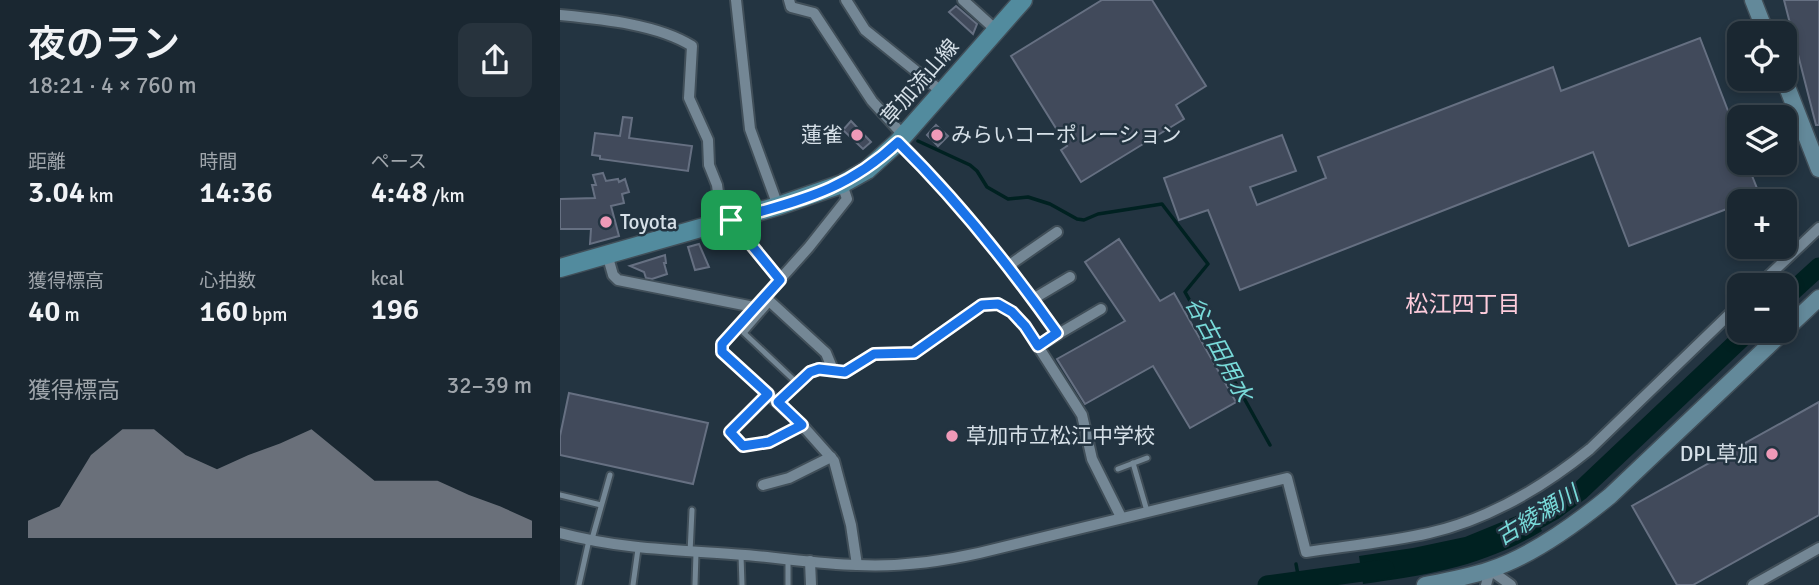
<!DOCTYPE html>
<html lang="ja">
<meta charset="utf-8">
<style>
:root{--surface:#1a2731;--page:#27333d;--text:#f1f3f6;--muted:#9fa5ab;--line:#38444d;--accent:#8c9099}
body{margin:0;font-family:Signika,"Noto Sans JP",sans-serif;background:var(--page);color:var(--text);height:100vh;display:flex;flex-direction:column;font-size:26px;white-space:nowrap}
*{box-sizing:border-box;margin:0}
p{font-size:23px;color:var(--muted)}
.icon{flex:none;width:38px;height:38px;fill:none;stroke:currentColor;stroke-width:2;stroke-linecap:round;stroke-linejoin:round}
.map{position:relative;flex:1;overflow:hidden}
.side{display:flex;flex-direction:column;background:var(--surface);width:560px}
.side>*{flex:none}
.controls{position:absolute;left:1167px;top:21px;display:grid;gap:14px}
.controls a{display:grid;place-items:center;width:70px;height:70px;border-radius:14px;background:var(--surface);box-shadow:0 4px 10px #0003,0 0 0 2px var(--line);font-size:35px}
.pin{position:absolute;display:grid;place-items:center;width:60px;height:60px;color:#fff;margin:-30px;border-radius:14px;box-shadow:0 4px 10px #0006}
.round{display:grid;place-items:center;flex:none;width:74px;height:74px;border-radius:14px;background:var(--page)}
.headline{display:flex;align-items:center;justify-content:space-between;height:119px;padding:0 28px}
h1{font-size:38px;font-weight:600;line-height:52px}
.stats{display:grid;grid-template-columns:repeat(3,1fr);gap:10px;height:119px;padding:7px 28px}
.stats div{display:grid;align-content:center}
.stats b{font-size:30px;font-weight:600}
.stats small{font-size:19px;font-weight:400}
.stats p{font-size:19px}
.chart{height:196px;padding:14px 28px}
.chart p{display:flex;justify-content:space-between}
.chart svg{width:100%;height:126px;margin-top:7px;fill:var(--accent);opacity:.7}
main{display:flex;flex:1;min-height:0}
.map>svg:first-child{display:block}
</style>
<main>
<section class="side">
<div class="headline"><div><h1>夜のラン</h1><p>18:21 · 4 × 760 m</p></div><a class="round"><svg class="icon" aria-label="share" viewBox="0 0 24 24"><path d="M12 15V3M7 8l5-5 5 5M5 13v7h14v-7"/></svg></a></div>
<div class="stats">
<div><p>距離</p><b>3.04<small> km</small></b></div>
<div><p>時間</p><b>14:36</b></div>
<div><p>ペース</p><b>4:48<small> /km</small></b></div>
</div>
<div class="stats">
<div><p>獲得標高</p><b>40<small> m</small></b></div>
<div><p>心拍数</p><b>160<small> bpm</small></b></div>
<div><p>kcal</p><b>196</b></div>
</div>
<div class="chart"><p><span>獲得標高</span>32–39 m</p>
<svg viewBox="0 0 160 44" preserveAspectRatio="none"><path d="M0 44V38L10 33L20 15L30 6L40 6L50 15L60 20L70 15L80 11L90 6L100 15L110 24L120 24L130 24L140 29L150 33L160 38V44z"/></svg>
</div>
</section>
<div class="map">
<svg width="1259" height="585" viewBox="0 0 1259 585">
<rect width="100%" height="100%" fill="#233441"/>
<path fill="#002121" d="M971,510L982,531C924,566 869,575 803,584L799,556L853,548L905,537Z"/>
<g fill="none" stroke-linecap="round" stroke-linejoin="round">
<g stroke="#002121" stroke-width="3.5">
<polyline points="358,141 410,165 417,171 427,187 448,199 468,197 490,204 517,219 524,220 538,214 602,204 648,264 625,292 710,445"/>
<polyline points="736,564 739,580"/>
</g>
<g stroke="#002121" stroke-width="19">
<polyline points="1225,298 1259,267"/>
<polyline points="955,532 993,511 1020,491 1189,331"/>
<polyline points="707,585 825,569"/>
</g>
</g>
<g fill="#414a5b" stroke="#667082" stroke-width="2">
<polygon points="542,0 592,0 646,86 616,105 624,119 521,182 501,150 507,146 451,56"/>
<polygon points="1224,0 1259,0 1259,125 1256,125"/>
<polygon points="396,6 417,24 413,34 389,12"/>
<polygon points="1140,38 1180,142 1180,163 1187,163 1200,196 1188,201 1180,201 1180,204 1069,246 1033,152 680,290 648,210 619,220 604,178 722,135 736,171 690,187 697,205 766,178 758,157 993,67 1001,91"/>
<polygon points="63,117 72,118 69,138 132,146 128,171 40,159 40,156 32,155 35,133 60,136"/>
<polygon points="291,121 311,142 303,149 283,130"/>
<polygon points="376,125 388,136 378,146 367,135"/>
<polygon points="43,173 46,181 58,179 59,182 65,179 69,192 62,194 64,203 51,206 59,236 30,244 31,229 0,229 0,199 35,198 32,185 36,185 33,175"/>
<polygon points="559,239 600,301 614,293 676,402 630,428 593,366 525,404 497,359 565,321 525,262"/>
<polygon points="139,244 149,267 135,270 128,247"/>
<polygon points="105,255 106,263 104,263 107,274 92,279 86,278 84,272 70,266"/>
<polygon points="9,393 148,423 133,484 0,455 0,436"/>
<polygon points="1259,402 1259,515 1133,585 1117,585 1072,506"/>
</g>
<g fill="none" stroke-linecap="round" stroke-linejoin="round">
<g stroke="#414f59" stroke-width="9">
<g id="lane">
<polyline points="211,302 184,333 237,383"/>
<polyline points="208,394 170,432 183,446 209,442 242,425"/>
<polyline points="573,463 587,511"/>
<polyline points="558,469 587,458"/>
<polyline points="0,495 41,505"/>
<polyline points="32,539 50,475"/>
<polyline points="130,553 132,510"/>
<polyline points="181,555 182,585"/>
<polyline points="19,585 29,540"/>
<polyline points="73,585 78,549"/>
<polyline points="135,585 136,553"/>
<polyline points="228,585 228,560"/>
</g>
</g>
<g stroke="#414f59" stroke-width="14">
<g id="street">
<polyline points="176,0 190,129 218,206"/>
<polyline points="229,0 231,7 254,13 312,101 344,136"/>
<polyline points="286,0 305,30 382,92"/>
<polyline points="403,0 436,30"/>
<path d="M0,15C41,19 97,24 132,46L129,98L148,140L149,165L157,185L162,222"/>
<path d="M338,142C398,201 449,265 497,333"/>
<polyline points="282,184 287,199 249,247 162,344 162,352 242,425 274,461 291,525 297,565"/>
<polyline points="171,220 220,280"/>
<polyline points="47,254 53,275 58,280 194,307"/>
<polyline points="448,266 497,232"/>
<polyline points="1199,285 1259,228"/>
<polyline points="205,297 266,353 273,370"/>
<polyline points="473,299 510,277"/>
<polyline points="478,346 541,309"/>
<polyline points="218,402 250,372 259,369 285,372 314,354 354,353 422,305 438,304 452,312 465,326 522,415 532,459 561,517"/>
<polyline points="203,485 229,478 271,457"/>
<path d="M0,533C65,550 120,550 185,555C222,558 260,564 297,565C337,567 379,562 419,553L727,478L746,552C787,546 829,542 869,533C930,519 982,488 1030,449L1180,304"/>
<polyline points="250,561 251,585"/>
<polyline points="926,585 930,570 951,585"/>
<polyline points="1193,585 1259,548"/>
</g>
</g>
<g stroke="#414f59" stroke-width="19">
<g id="secondary">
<polyline points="1193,0 1206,33"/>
<polyline points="1224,79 1259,169"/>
<polyline points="1225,330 1259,298"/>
<path d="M865,585C886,581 908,577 929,570C970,557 1017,523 1050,496L1224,331"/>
</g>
</g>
<g stroke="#414f59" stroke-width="21">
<polyline id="primary" points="0,268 218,206 282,184 307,170 338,142 463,0"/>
</g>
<use href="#lane" stroke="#748795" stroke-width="5"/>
<use href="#street" stroke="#748795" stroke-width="10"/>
<use href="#secondary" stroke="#63899a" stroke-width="16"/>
<use href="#primary" stroke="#528b9e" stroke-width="18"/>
</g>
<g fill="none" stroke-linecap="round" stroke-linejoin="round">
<g stroke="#fff" stroke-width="14">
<path id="route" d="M338,142C398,201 449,265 497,333L478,346L465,326L452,312L438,304L422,305L354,353L314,354L285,372L259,369L250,372L218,402L242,425L209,442L183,446L170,432L208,394L162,352V344L220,280L171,220C239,200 285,192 338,142Z"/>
</g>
<use href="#route" stroke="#1a73e8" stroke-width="9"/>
</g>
<g fill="#ef9ab8" stroke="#233441" stroke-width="2.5">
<circle cx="297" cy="135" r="7"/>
<circle cx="377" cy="135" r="7"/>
<circle cx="46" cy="222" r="7"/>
<circle cx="392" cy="436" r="7"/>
<circle cx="1212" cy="454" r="7"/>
</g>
<g text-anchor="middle" stroke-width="5" stroke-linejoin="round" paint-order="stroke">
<g font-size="21" fill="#d6e0e8" stroke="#233441">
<text transform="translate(360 82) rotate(-49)" y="7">草加流山線</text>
</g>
<g font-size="21" fill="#d6e0e8" stroke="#233441" text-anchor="start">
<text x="283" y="142" text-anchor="end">蓮雀</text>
<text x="391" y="142">みらいコーポレーション</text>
<text x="60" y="229">Toyota</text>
<text x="406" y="443">草加市立松江中学校</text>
<text x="1198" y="461" text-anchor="end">DPL草加</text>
</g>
<g font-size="23" fill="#feccdc" stroke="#233441">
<text x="903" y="312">松江四丁目</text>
</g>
<g font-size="23" font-style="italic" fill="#78dad9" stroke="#233441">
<text transform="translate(659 349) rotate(62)" y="8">谷古田用水</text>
<text transform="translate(977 515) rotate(-31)" y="8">古綾瀬川</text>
</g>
</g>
</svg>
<div class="controls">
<a><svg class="icon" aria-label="locate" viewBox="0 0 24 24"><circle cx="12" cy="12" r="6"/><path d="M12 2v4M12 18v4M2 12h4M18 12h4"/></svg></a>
<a><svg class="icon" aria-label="layers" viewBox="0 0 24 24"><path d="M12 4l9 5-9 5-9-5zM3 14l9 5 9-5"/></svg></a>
<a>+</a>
<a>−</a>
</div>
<div class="pin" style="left:171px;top:220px;background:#1e9e55"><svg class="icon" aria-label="arrive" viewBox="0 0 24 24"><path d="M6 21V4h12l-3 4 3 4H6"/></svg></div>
</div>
</main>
